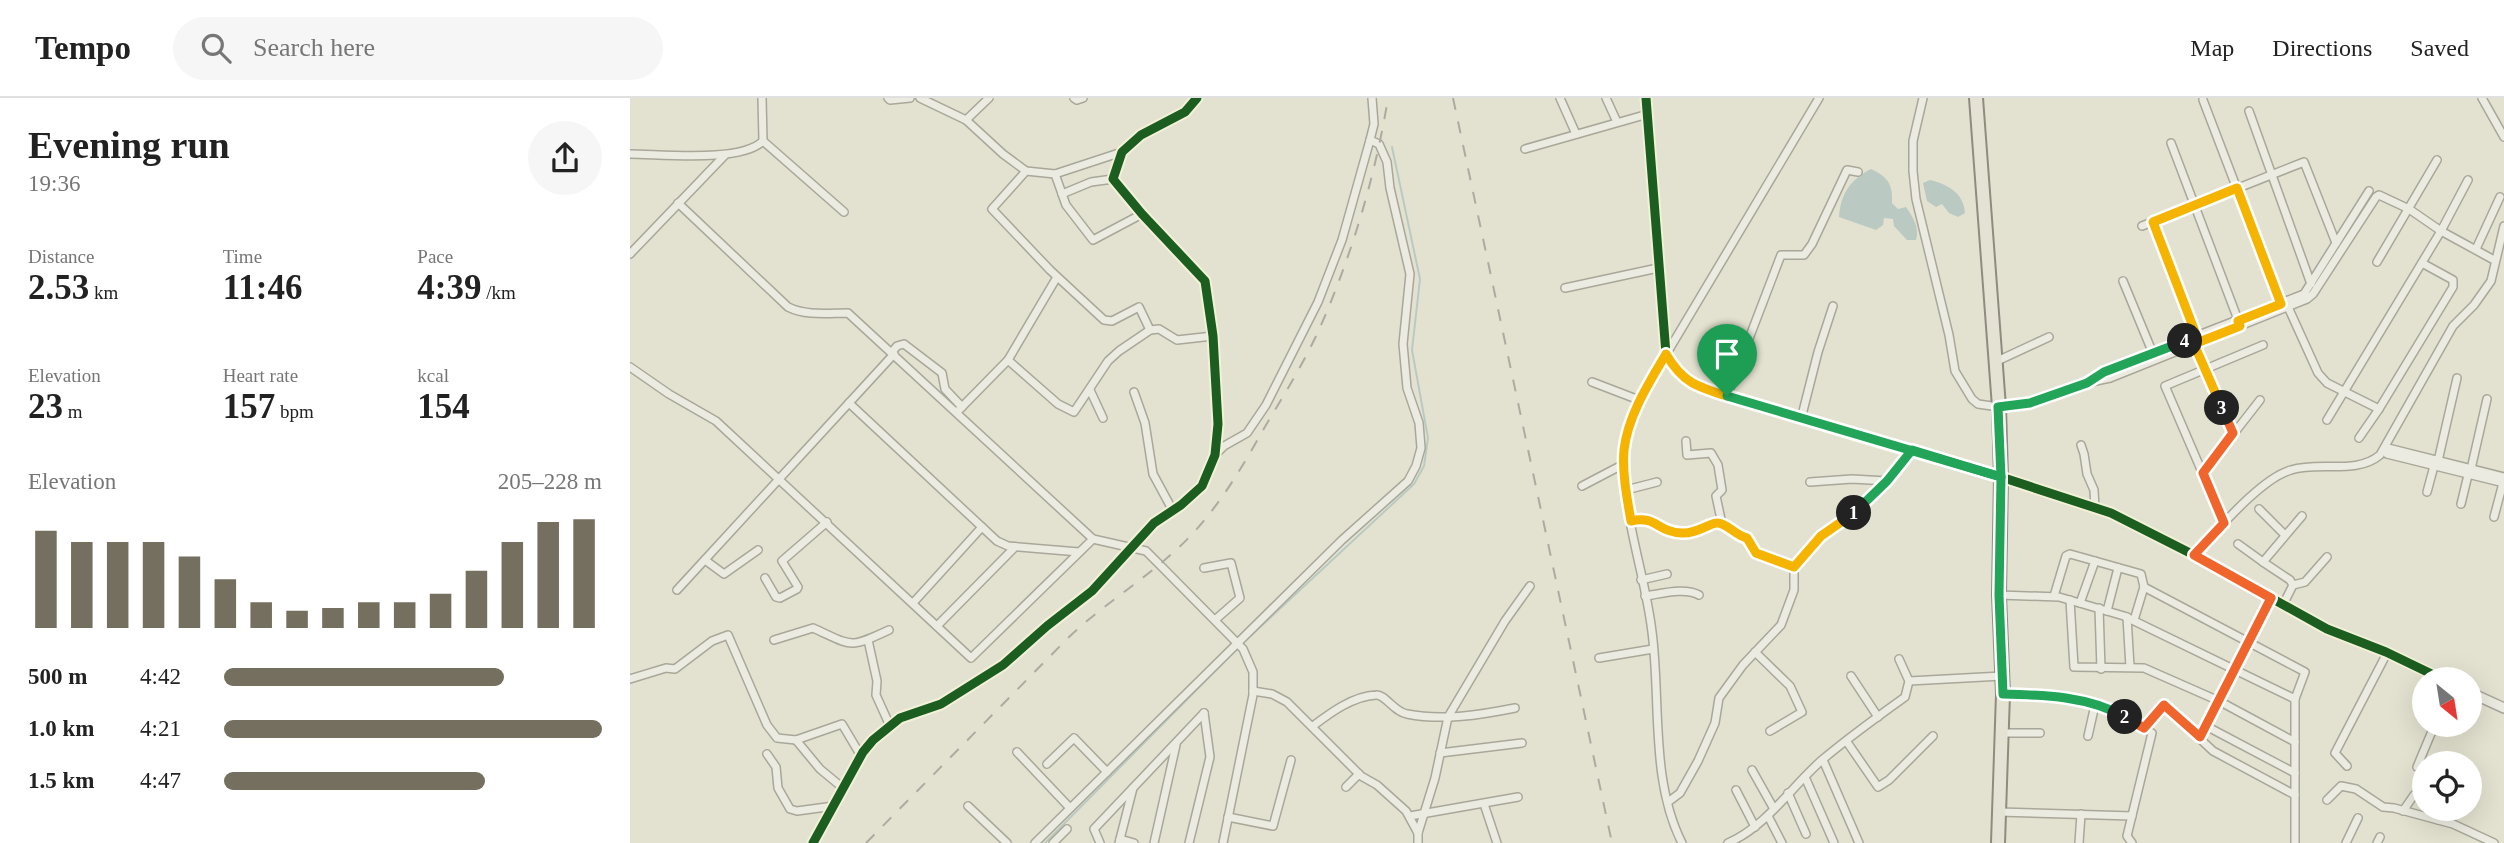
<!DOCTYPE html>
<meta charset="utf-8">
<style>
:root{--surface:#fff;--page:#f6f6f6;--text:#222;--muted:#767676;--line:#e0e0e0;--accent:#746f5e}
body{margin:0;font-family:"Times New Roman",serif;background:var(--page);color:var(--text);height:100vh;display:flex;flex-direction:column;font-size:26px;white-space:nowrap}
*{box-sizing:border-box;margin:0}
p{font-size:23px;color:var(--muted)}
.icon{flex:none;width:38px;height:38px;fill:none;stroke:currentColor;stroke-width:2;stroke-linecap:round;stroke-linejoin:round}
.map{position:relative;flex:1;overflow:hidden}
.sheet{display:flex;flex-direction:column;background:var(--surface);width:630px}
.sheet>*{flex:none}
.needle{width:46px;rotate:150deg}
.fabs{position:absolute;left:1782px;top:569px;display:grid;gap:14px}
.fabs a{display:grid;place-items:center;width:70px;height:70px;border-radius:50%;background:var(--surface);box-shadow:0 7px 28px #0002;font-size:35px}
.pin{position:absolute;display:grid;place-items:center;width:60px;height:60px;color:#fff;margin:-72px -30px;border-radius:50% 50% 50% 0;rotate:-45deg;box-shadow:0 0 7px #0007}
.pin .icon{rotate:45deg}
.km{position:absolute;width:35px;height:35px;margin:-18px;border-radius:50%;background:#222;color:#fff;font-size:19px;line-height:35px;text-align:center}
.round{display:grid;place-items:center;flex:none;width:74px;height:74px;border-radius:37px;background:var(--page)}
.headline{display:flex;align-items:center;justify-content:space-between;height:119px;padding:0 28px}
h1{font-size:38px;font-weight:700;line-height:52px}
.stats{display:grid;grid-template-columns:repeat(3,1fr);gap:10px;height:119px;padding:7px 28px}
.stats div{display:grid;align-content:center}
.stats b{font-size:35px;font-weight:700}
.stats small{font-size:19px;font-weight:400}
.stats p{font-size:19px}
.chart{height:196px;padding:14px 28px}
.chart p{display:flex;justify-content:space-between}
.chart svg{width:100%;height:126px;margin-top:7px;stroke:var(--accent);stroke-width:6}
ul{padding:0 28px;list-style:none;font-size:23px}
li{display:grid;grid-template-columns:112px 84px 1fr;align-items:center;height:52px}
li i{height:18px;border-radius:9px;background:var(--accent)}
header{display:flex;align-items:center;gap:42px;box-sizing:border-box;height:98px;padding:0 35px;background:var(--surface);border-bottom:2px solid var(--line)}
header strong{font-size:33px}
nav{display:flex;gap:38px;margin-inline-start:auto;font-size:24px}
.search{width:490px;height:63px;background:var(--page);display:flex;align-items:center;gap:18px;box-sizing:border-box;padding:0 24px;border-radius:38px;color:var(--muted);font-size:26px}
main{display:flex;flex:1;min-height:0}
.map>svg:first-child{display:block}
</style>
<header>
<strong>Tempo</strong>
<div class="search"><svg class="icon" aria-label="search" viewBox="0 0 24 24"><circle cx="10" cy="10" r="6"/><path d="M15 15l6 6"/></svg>Search here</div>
<nav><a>Map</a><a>Directions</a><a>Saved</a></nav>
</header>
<main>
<section class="sheet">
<div class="headline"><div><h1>Evening run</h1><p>19:36</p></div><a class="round"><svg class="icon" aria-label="share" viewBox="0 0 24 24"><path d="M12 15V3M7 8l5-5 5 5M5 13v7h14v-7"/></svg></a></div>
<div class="stats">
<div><p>Distance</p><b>2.53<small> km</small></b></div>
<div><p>Time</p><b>11:46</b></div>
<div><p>Pace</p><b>4:39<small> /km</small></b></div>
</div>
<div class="stats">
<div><p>Elevation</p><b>23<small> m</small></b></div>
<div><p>Heart rate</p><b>157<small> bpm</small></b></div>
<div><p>kcal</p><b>154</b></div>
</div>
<div class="chart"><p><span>Elevation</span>205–228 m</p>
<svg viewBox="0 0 160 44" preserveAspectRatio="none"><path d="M5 44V10M15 44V14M25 44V14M35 44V14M45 44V19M55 44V27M65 44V35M75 44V38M85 44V37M95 44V35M105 44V35M115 44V32M125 44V24M135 44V14M145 44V7M155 44V6"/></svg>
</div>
<ul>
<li><b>500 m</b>4:42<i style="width:74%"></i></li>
<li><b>1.0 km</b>4:21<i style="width:100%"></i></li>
<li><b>1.5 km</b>4:47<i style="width:69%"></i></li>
</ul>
</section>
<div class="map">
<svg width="1874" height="745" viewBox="0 0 1874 745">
<rect width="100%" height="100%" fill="#e3e2d0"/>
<g fill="#bacac3">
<path d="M1241,71C1258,79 1263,86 1262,105L1268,111L1276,109C1283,119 1290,130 1286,142H1277L1264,128L1263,121L1254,120L1253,127L1246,132L1209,119C1211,95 1220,82 1241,71Z"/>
<path d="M1300,82C1317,86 1334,95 1335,115L1328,119L1319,115L1312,106L1306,109L1297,103L1293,85Z"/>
</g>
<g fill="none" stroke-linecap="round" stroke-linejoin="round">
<g stroke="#bacac3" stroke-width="2">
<polyline points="613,545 784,386 794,368 798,340 782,252 790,181 762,49"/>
<polyline points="415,745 609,549"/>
</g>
<g stroke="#a9a799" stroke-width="10">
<g id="minor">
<polyline points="258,0 260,2 280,0"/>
<polyline points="290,0 336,22 373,56 396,73 425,76 492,54"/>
<polyline points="444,0 447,2 453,0"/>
<polyline points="930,0 946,36"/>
<polyline points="976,0 987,24"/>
<polyline points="1293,0 1283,43 1283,73 1286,101 1319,237 1325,273 1342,301 1348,306 1369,309 1400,305 1447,287 1480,280 1677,201 1683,196 1746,99 1749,97 1779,111 1811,133 1864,162"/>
<polyline points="1852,0 1874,39"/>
<polyline points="1573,2 1651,206"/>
<polyline points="1619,13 1681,186"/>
<polyline points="336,22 359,0"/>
<polyline points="133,43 214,114"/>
<polyline points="1541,45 1610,227"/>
<polyline points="895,51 1018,16"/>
<path d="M0,56C31,56 111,65 133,43L132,0"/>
<polyline points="396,73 362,111 420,172 474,222 482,223 509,209 520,232 529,231 547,242 583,238"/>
<polyline points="425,76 436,107 463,142 512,116"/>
<polyline points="432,96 461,84 483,81"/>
<path d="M48,105L158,209C176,218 198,215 218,215L463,441L516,453L530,467L613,551L623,574V597L593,745"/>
<polyline points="1523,123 1568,240"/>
<polyline points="1512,128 1674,64 1706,145"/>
<polyline points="1846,151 1870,99"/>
<polyline points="0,156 95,57"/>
<polyline points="1747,164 1807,62"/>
<polyline points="1493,183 1524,258"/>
<polyline points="935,190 1028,170"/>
<polyline points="1658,209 1688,275 1697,285 1749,311"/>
<polyline points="1564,246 1603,335"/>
<polyline points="262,254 267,248 274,246 312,275 315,291 332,309"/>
<polyline points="378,262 428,306 444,314 478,263 489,253 520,232"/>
<polyline points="1365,264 1419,239"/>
<polyline points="0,269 39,296 86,323 341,560 463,441"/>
<polyline points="1464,281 1474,274 1674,196 1739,93"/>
<polyline points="962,284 1009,302"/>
<polyline points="460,292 473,320"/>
<polyline points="504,294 515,325 523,376 543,413"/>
<polyline points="1097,298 1151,157 1174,157 1182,146 1217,72 1228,74"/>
<polyline points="219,305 367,443 378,448 449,454"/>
<polyline points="327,314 378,262 427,179"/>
<polyline points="1171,321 1188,254 1203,208"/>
<polyline points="1697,322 1811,133 1838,82"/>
<polyline points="1729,340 1749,311 1823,189 1823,182 1792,165"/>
<polyline points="1056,343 1057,357 1081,355 1088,367 1092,392 1086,398 1092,426"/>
<polyline points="1451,347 1454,356 1457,376 1464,392 1465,410"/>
<polyline points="585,357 594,348 617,335 636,307 688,204 712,142 740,42"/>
<polyline points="1808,363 1827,280"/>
<polyline points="1841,371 1857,301"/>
<polyline points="1573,375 1630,302"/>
<polyline points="1874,379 1758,350 1757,356 1874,385"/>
<polyline points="1180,384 1222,381 1257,383"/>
<polyline points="952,388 994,366"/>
<polyline points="996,392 1027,384"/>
<polyline points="1797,394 1804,368"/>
<polyline points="1831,406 1838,377"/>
<polyline points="1629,411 1655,437"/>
<polyline points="1864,419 1873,385"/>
<path d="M1001,423C1021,419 1019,426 1036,433C1040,435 1047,435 1052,435C1068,436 1080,424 1088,425C1098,426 1106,438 1117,440L1126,455L1164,469"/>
<polyline points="1594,425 1535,288 1633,247"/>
<polyline points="1608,446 1633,464"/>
<path d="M1564,457C1586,434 1631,380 1661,372C1690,363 1726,377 1750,357L1823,228L1844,207L1861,183L1874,128"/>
<polyline points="75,462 94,476 128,452"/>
<polyline points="574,470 601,465 610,500 585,522"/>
<polyline points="135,480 146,499 150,500 167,491 168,489 152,463 197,424"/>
<polyline points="1011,482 1037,476"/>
<polyline points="1663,487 1675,484 1697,459"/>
<polyline points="1514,489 1675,574 1665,601 1665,745"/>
<polyline points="47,492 264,256"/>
<polyline points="1369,497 1429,499 1494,518 1665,601"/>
<path d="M1015,498C1031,496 1054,489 1069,497"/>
<polyline points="1424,498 1436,458 1440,456 1511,476 1514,489 1504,522"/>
<polyline points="1440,502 1444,569 1514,570 1589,603 1665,644"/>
<polyline points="283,505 352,429"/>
<polyline points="1450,505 1465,463"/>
<polyline points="1653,507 1663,487 1660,482 1633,464 1672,418"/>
<polyline points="1469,510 1471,571"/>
<polyline points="1477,513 1488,470"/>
<polyline points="1497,519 1500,569"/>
<polyline points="307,528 385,449"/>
<path d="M144,542L183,530C223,548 218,551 259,532"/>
<polyline points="238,542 247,583 246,597 260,628"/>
<polyline points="1125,554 1160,588 1172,614 1140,633"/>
<polyline points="969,560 1023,551"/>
<polyline points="1221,578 1248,619"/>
<polyline points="0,581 36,570 45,571 82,543 98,537 137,627 147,640 166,642 212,626 231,658"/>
<polyline points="1279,583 1372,578"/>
<polyline points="623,593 642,596 657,604 731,678 747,687 776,713 788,735 788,745"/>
<polyline points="1373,596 1417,597 1477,609 1522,635 1497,738 1502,745"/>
<path d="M683,628C700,615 723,598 746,597C755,596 764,614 777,616C813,623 850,617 885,610"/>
<polyline points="1576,628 1665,675"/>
<polyline points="1514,630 1534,607 1583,653 1665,697"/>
<polyline points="1372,635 1410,635"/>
<polyline points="1458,638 1465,607"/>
<polyline points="1570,639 1641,500"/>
<polyline points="166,642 190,671 213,690"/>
<polyline points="1217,644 1248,689 1259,682 1303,638"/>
<polyline points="387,654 440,710"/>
<polyline points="810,655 892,645"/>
<polyline points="137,656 146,669 148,690 160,711 167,713 204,708"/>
<polyline points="1193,662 1229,745"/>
<polyline points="417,666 444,640 477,674"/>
<polyline points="1717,668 1705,655 1757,555"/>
<polyline points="1787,669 1805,626"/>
<polyline points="1122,672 1144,711"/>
<polyline points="1175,679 1204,745"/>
<polyline points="716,689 729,676"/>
<polyline points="1106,692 1125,729"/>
<polyline points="1158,695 1176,736"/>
<polyline points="1697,702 1711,688 1726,691 1753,709 1764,710 1823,726 1864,745"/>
<polyline points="1038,704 1050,695 1068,663 1085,625 1089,600 1113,567 1151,527 1164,492 1164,469 1191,438 1230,411 1282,352"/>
<polyline points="854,706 867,745"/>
<polyline points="338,708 377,745"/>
<polyline points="1773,713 1784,697 1794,700"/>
<polyline points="1369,714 1502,718"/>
<polyline points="780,718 888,699"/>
<polyline points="1138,718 1152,745"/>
<polyline points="598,719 643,728 661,662"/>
<polyline points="1808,722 1808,710"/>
<polyline points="788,735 805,680 818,619 875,523 900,488"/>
<polyline points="490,741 504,745"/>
<polyline points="183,745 233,654 243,642 270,620 311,606 373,567 417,528 462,493 524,425 551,407 572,388 585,357 588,326 583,238 575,183 512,116 483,81 492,54 511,37 555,14 567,0"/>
<polyline points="405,745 712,442 778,383 786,368 791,350 789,325 777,290 773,246 780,176 760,90 757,64 749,46 740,42 744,26 742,0"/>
<polyline points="423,745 437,731"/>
<polyline points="470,745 464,731 574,615"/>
<polyline points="489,745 503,690"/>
<polyline points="524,745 546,647"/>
<polyline points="559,745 580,659 574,615"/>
<path d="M1052,745C1020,682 1031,601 1022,534C1015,474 991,415 994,354C995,338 1003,317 1009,302L1189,0"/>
<path d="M1098,745C1137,728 1160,690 1192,662C1218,640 1247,619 1275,599L1279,583L1269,561"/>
<polyline points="1449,745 1451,716"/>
<polyline points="1716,745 1728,720"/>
<polyline points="1747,745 1750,739"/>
</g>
</g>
<g stroke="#a9a799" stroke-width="12">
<g id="tertiary">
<polyline points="1016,0 1036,256 1046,273 1062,286 1248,344 1371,379 1481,415 1564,457 1697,531 1756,554 1812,581"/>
<polyline points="1839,594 1874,610"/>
</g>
</g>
<g stroke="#8f8c7f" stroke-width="16">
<polyline id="primary" points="1346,0 1369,309 1371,379 1369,497 1373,596 1368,745"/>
</g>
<use href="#minor" stroke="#ecebe1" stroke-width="7"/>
<use href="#tertiary" stroke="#ecebe1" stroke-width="9"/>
<use href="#primary" stroke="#e3e2d3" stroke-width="12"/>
<g stroke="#adaba1" stroke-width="2" stroke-dasharray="12 12" stroke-linecap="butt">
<polyline points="823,0 982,745"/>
<path d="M236,745L439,539C479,501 528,474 565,433C594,401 615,364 636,327C654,297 673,266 688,234C721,160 745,80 758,0"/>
</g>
<g stroke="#f3f1d7" stroke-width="13">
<g id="cycleway">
<polyline points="1016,0 1036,256 1046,273 1062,286 1248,344 1371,379 1481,415 1564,457 1697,531 1756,554 1812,581"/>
<polyline points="183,745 233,654 243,642 270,620 311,606 373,567 417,528 462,493 524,425 551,407 572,388 585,357 588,326 583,238 575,183 512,116 483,81 492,54 511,37 555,14 567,0"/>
</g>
</g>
<use href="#cycleway" stroke="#1b5e20" stroke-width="9"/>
</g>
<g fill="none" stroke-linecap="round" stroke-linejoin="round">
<g stroke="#fff" stroke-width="14">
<path id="split-1" d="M1097,298C1067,289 1052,284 1036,256C1019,285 998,317 994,352C992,375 997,400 1001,423C1026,417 1027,434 1052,435C1068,436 1080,424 1088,425C1098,426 1106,438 1117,440L1126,455L1164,469L1191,438L1224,415"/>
</g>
<g stroke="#fff" stroke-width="14">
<path id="split-2" d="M1224,415L1257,383L1282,352L1371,379L1369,497L1373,596C1414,597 1458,598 1495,619"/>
</g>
<g stroke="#fff" stroke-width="14">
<polyline id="split-3" points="1495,619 1514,630 1534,607 1570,639 1641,500 1564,457 1594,425 1573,375 1603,335 1592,310"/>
</g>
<g stroke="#fff" stroke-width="14">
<polyline id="split-4" points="1555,243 1567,239 1523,124 1607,90 1651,206 1608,223 1610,228 1564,246 1592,310"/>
</g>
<g stroke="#fff" stroke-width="14">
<polyline id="split-5" points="1097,298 1371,379 1368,309 1400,305 1457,285 1474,274 1555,243"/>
</g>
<use href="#split-1" stroke="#f5b400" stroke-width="9"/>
<use href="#split-2" stroke="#22a559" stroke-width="9"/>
<use href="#split-3" stroke="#f0652b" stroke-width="9"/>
<use href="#split-4" stroke="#f5b400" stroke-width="9"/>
<use href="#split-5" stroke="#22a559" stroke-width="9"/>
</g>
</svg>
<div class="fabs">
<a><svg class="needle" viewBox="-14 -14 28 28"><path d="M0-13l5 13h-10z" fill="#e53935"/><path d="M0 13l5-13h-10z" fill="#767676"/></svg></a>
<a><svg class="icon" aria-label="locate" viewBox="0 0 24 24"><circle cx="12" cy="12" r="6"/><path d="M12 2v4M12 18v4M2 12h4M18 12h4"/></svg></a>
</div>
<div class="pin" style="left:1097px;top:298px;background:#1e9e55"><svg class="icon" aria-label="arrive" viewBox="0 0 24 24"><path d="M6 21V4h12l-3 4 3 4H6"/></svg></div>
<b class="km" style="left:1224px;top:415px">1</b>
<b class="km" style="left:1495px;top:619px">2</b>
<b class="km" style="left:1592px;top:310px">3</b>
<b class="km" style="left:1555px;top:243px">4</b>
</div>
</main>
